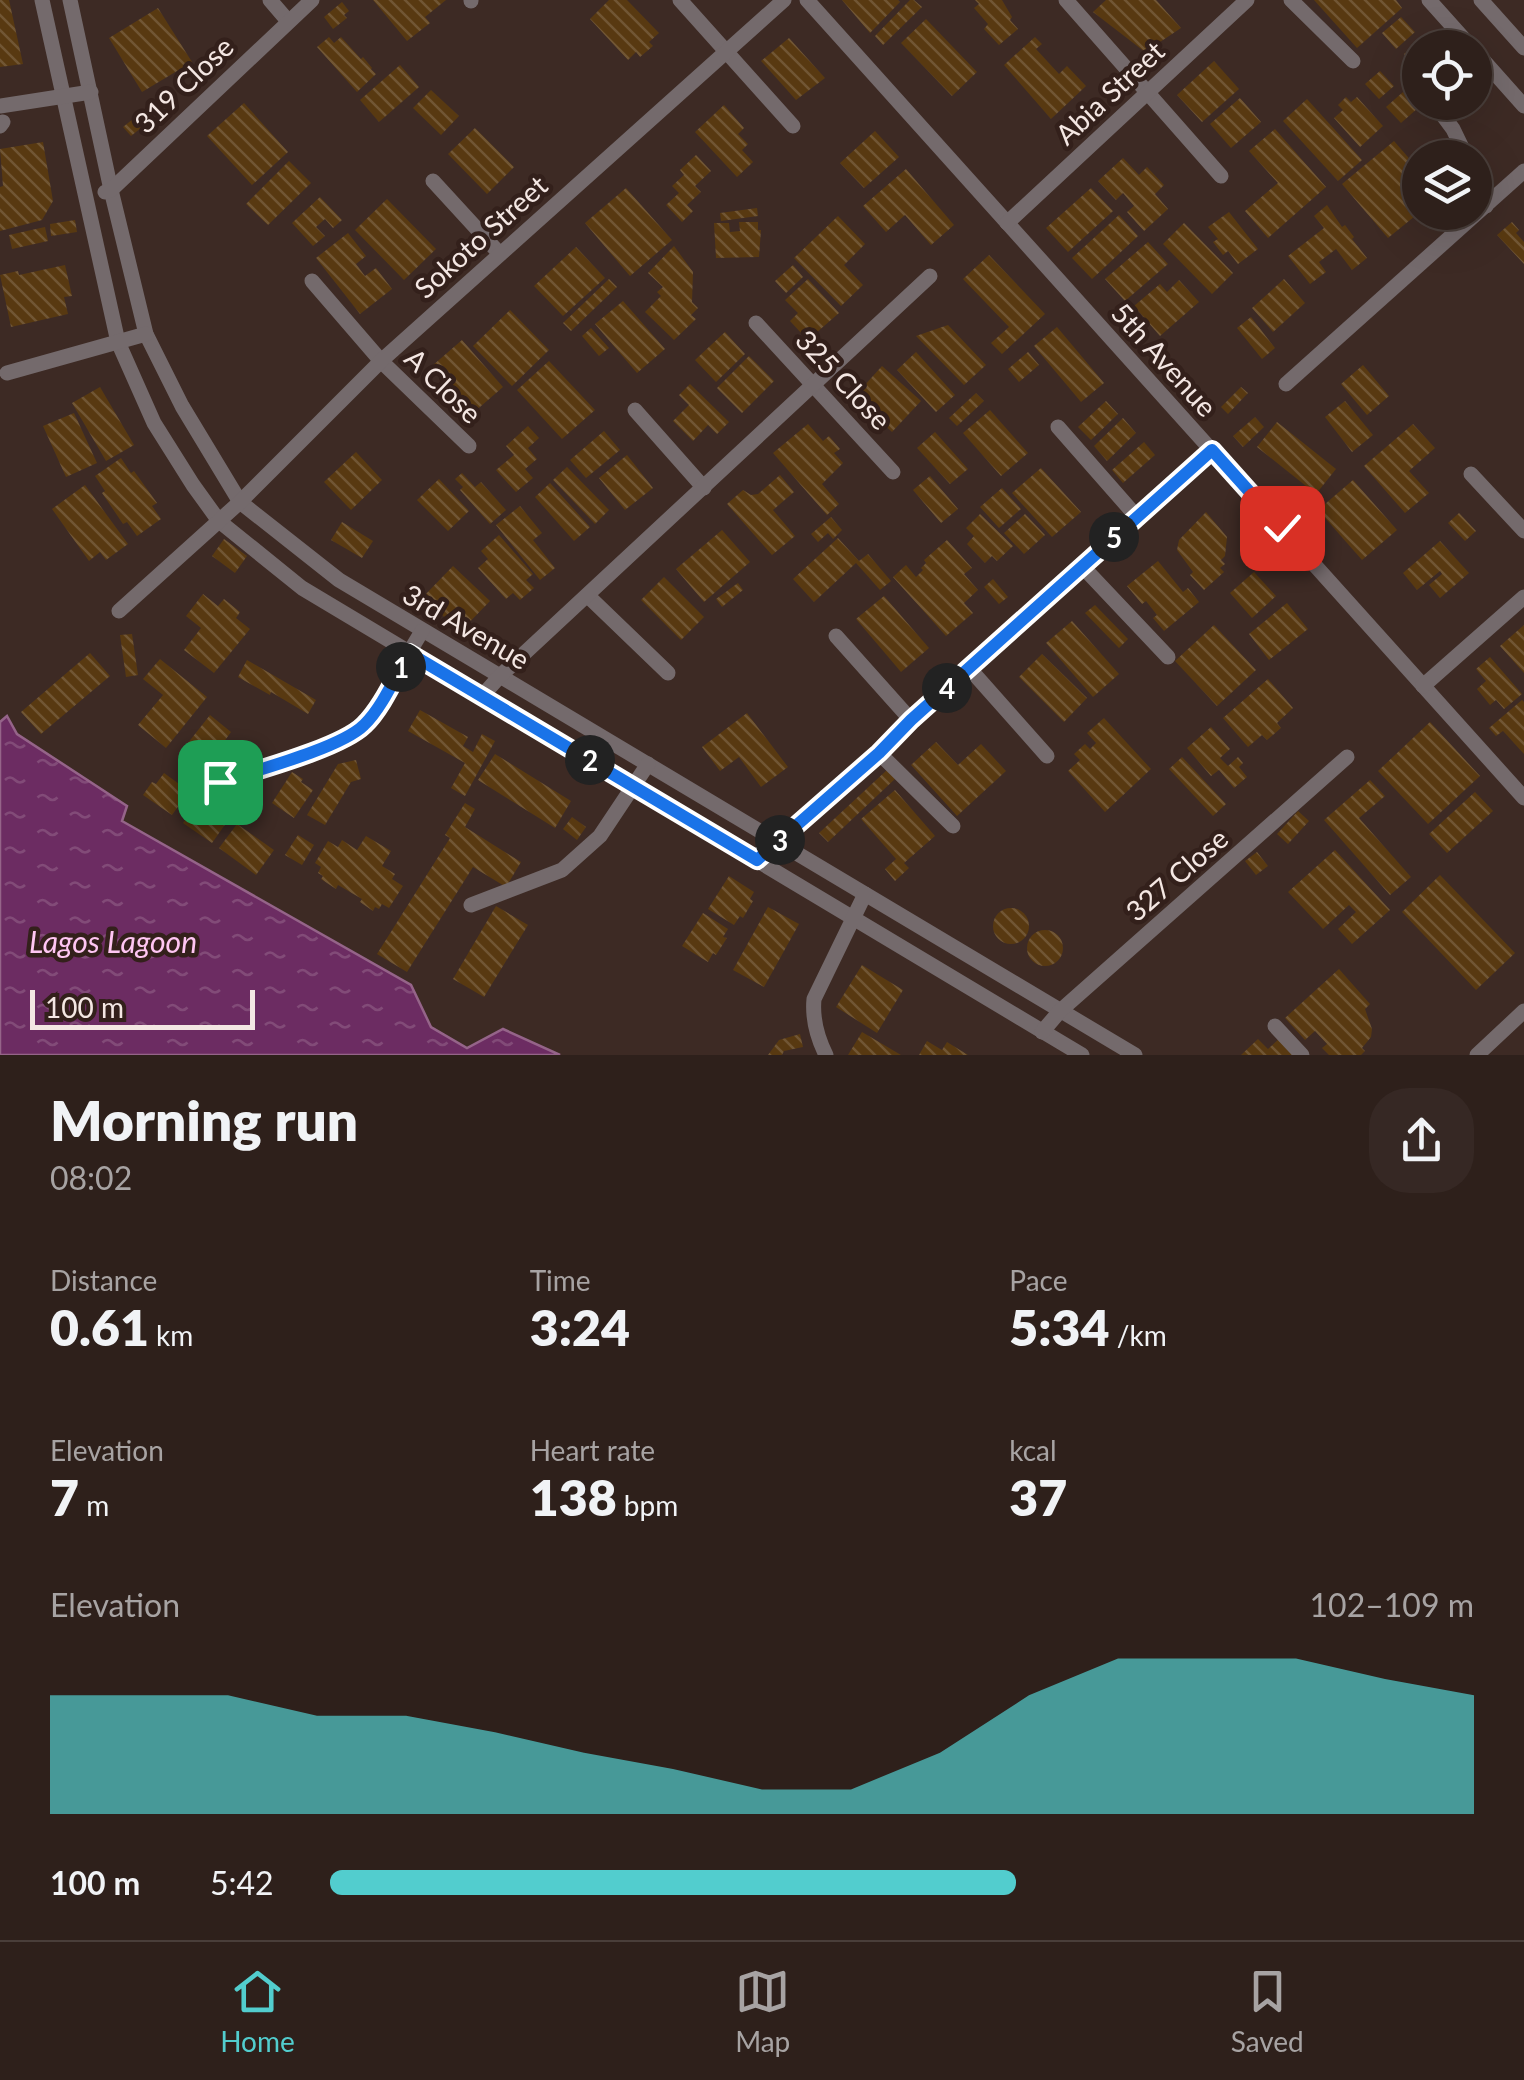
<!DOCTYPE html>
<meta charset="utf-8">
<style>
:root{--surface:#2e201b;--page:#362824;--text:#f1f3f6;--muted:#a7a3a3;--line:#493e3a;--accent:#52cdce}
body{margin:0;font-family:Lato,sans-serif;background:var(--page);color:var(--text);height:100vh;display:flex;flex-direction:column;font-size:38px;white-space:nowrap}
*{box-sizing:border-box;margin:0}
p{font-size:32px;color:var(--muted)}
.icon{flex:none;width:55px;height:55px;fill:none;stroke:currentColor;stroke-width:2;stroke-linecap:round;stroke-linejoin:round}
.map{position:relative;height:1055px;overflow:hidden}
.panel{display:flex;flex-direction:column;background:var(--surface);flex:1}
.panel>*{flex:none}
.buttons{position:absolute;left:1402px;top:30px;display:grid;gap:20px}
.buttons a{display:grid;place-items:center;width:90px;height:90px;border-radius:50%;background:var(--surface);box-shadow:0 10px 40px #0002,0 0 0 2px var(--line);font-size:50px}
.scale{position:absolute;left:30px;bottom:25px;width:225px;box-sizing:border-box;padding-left:10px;border:5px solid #f4e7e3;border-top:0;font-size:28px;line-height:35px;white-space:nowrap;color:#f4e7e3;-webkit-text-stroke:8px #33201b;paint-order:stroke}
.pin{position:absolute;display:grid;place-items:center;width:85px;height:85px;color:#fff;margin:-42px;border-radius:20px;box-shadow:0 5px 15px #0006}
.km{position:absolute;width:50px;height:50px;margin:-25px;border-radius:50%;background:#222;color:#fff;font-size:28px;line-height:50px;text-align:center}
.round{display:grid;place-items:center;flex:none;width:105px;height:105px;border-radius:40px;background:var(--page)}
.head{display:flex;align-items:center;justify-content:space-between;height:170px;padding:0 50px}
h1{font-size:55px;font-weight:800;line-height:75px}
.figures{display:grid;grid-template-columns:repeat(3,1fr);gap:15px;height:170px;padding:10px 50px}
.figures div{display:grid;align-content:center}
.figures b{font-size:50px;font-weight:800}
.figures small{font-size:28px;font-weight:400}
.figures p{font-size:28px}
.chart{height:280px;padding:20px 50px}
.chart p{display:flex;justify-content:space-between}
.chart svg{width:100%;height:180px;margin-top:10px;fill:var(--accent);opacity:.7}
ul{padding:0 50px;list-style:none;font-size:32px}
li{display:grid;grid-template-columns:160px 120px 1fr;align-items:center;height:75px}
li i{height:25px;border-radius:12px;background:var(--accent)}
.tab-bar{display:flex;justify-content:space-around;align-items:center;height:140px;border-top:2px solid var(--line);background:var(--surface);font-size:28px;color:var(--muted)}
.tab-bar a{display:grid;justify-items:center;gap:5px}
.tab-bar .current{color:var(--accent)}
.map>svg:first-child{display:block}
</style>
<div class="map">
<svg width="1524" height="1055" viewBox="0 0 1524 1055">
<defs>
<pattern id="water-ripples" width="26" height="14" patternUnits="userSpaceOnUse" patternTransform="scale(2.5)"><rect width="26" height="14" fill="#6c2c62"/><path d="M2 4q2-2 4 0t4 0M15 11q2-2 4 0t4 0" fill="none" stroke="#824b78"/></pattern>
<pattern id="building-back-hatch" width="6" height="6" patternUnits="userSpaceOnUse" patternTransform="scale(2.5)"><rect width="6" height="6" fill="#583911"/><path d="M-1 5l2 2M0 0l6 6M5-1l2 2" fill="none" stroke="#715634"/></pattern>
</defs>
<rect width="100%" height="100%" fill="#3d2a24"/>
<polygon fill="url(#water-ripples)" stroke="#956489" stroke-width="2.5" points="7,716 17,734 127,806 122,821 411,985 431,1027 467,1048 503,1029 560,1055 0,1055 0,722"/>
<g fill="url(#building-back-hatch)">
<polygon points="0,0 9,0 23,64 0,67"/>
<polygon points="373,0 446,0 425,17 430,23 407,41"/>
<polygon points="609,0 627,0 659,33 649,42 653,46 640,57 636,52 628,60 590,19"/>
<polygon points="842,0 898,0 900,2 870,33"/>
<polygon points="910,0 914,0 922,7 883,45 875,36"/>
<polygon points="975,0 1002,0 1012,17 1010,20 1018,29 999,45 984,29 988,24 974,8 979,4"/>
<polygon points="1106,0 1156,0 1181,28 1145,52 1093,12"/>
<polygon points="1314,0 1396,0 1402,8 1357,48"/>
<polygon points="342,2 349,11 344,15 347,18 333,29 324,17"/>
<polygon points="158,8 192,62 142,92 109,38"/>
<polygon points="1401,17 1415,32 1396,49 1382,33"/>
<polygon points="926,19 977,72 952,96 901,43"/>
<polygon points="329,37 334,43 341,37 361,59 363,57 372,68 371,69 376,74 357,92 317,47"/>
<polygon points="1035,37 1042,44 1036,49 1059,74 1067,66 1086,86 1051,119 1004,65"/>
<polygon points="789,38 825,78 796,100 761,61"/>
<polygon points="1421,39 1429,48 1420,48 1420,68 1418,70 1404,54"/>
<polygon points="1214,61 1239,89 1202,122 1177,95"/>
<polygon points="400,65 419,87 379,122 360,100"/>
<polygon points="1380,71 1394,86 1379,99 1365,84"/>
<polygon points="431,90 459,116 441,135 413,108"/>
<polygon points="1403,92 1418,108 1401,123 1386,107"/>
<polygon points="1346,97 1351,102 1357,97 1383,126 1360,147 1334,118 1343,110 1338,105"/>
<polygon points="1240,98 1261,122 1231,148 1210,124"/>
<polygon points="1307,99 1362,160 1338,181 1283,121"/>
<polygon points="244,103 288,152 252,185 207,136"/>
<polygon points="724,105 744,128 738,134 748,144 742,150 753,162 737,177 695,132"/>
<polygon points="143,111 151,120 131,136 123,127"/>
<polygon points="475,128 514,167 487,194 448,154"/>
<polygon points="1275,129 1326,187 1268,238 1245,211 1278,183 1249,151"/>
<polygon points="875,131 899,157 864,188 840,163"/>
<polygon points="1394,141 1420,171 1420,212 1388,238 1342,184"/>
<polygon points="43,142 53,201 42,220 0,231 0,187 3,186 0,149"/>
<polygon points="696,155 711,171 695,186 701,192 687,205 693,211 682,222 666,205 679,193 672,186 684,175 680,170"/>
<polygon points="1123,158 1139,175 1147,167 1164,185 1155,194 1168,209 1144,231 1127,212 1134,206 1123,193 1116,200 1098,181"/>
<polygon points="289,161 311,183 268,225 246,204"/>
<polygon points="906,169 954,225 931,245 905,215 886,232 863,206"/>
<polygon points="626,188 672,240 630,276 585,223"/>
<polygon points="1091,188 1113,211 1068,252 1046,228"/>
<polygon points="320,197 342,220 333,228 325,219 316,227 325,236 313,246 292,223"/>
<polygon points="387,199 436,249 404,280 355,230"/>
<polygon points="1327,205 1342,227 1345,225 1354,237 1352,239 1367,258 1352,270 1336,249 1319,262 1326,272 1310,284 1288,256 1324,228 1314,216"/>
<polygon points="757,208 758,216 721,221 720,213"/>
<polygon points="1229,212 1258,249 1238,264 1228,251 1223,255 1213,242 1218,239 1208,227"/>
<polygon points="1119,215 1138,236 1092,279 1072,258"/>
<polygon points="838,216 865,244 844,265 863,285 841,306 794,258"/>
<polygon points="75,220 77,232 51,236 50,224"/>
<polygon points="739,222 758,222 758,230 761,230 759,257 716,258 714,223 729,223 730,232 740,231"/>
<polygon points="1512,222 1519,230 1516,233 1524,242 1524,264 1497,235"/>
<polygon points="1184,223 1233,273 1212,294 1163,244"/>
<polygon points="45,227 48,241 12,249 9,235"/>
<polygon points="348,233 366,256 356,264 365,276 376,268 392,289 360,314 316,258"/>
<polygon points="1148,242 1168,264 1125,301 1105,279"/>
<polygon points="674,246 693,272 692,302 698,308 691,315 696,319 674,340 645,312 661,296 657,292 663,287 648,273"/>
<polygon points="576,247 605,278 563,316 534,286"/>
<polygon points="989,255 1045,314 1002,354 991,343 1009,327 963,279"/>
<polygon points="65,265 72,296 64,297 68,314 11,327 0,275 18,271 19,275"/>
<polygon points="793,265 803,277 786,293 775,281"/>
<polygon points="609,279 617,287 571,331 563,323"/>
<polygon points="808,279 839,313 816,333 810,327 802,334 790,321 798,313 785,300"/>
<polygon points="1284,279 1305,303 1273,332 1252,308"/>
<polygon points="1179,280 1199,302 1160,336 1134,306 1160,284 1167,292"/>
<polygon points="623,301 665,349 637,373 595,324"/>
<polygon points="510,310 549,350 512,386 473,346"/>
<polygon points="1251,317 1275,348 1262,359 1237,328"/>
<polygon points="948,325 986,365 964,385 916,336"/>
<polygon points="1057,327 1104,383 1081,402 1034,346"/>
<polygon points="591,328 609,348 599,356 582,336"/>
<polygon points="725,332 745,354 716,382 695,360"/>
<polygon points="462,340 503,387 473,413 432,366"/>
<polygon points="916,352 955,395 936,412 897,370"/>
<polygon points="1028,352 1039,365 1019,382 1008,369"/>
<polygon points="749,356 774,381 742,413 717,388"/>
<polygon points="549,361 595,410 562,439 517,390"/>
<polygon points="1363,365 1389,396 1367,415 1341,384"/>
<polygon points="882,366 921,401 892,432 854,397"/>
<polygon points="690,384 729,422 717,434 708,425 693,441 673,421 689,405 679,395"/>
<polygon points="100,387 134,445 106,461 72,403"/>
<polygon points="1241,387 1248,393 1228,414 1221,407"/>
<polygon points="976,393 984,401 957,426 949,418"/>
<polygon points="1106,401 1118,414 1091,440 1078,427"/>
<polygon points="1345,401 1373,435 1352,452 1325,417"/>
<polygon points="990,410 1028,453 1001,476 963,433"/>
<polygon points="74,413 97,463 66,477 43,426"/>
<polygon points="1255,417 1264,427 1243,447 1233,436"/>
<polygon points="1123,418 1136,433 1107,461 1094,446"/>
<polygon points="1277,422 1336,469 1316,494 1257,447"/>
<polygon points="808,424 823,441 829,436 840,449 834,453 843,463 822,484 839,504 827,515 773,453"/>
<polygon points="1413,424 1435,448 1409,471 1429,493 1405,513 1364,466"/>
<polygon points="528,426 539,438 528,448 537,459 525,469 533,478 516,492 496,470 514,455 506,446"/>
<polygon points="604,431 620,450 586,478 570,460"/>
<polygon points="935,432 968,469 950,484 917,448"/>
<polygon points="1144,442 1155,455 1123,483 1112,470"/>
<polygon points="356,452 382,480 351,510 324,482"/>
<polygon points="627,455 653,488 625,510 599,478"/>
<polygon points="121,458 131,473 134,471 157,503 152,506 161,519 137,536 127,522 123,524 102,493 105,491 95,476"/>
<polygon points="567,467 609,510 595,524 553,480"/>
<polygon points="1041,468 1081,512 1052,537 1012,493"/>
<polygon points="462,473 475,487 481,482 506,510 490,524 460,490 463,487 455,479"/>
<polygon points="780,475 794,492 773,510 795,536 772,555 727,504 743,490 751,495 758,494"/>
<polygon points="930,476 958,509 941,523 913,490"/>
<polygon points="439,479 469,511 448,531 417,500"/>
<polygon points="1353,480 1397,530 1362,560 1318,510"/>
<polygon points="550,483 590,527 574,541 535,497"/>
<polygon points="85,485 128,544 106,560 100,552 89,561 52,509"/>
<polygon points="1002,488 1021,509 999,528 980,507"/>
<polygon points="520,506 542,533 533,540 555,568 540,580 496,525"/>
<polygon points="1206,512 1227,537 1225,556 1221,560 1225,564 1220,568 1224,572 1204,590 1190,575 1193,572 1177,550 1179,540"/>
<polygon points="1459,513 1476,531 1465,541 1448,523"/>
<polygon points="980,514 1013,546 997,561 992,556 985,563 967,544 974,536 966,528"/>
<polygon points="1025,514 1045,535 1024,554 1004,533"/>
<polygon points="831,517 842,530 833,539 828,533 818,542 811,534"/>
<polygon points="342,522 373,541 362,558 331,540"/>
<polygon points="722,530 750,562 704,602 676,569"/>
<polygon points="499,535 533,574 526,580 534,588 520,600 513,593 506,599 478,568 488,559 481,551"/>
<polygon points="838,538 859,561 868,554 891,581 880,590 856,563 814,602 793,579"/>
<polygon points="224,539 247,556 235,573 212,556"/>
<polygon points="947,540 972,568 964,574 978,590 964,603 973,613 946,636 893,577 906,565 916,577 923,570 921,568 926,563 924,560"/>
<polygon points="1440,541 1469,573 1440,598 1429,585 1442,574 1440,571 1417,590 1403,573"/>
<polygon points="1158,561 1183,592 1188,588 1199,602 1164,631 1153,618 1157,615 1146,601 1142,604 1127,586"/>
<polygon points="453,566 490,601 460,632 423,597"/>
<polygon points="1254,572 1276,596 1252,618 1230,593"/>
<polygon points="664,577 704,617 681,640 641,600"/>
<polygon points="993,579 1008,597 999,604 984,587"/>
<polygon points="738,583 743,590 722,607 716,599"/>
<polygon points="203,594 218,606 224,599 240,612 236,618 250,629 214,673 184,650 201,628 186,616"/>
<polygon points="884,596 929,648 901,672 856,619"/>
<polygon points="1287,603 1308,629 1269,660 1249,634"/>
<polygon points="1095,605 1128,639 1119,648 1085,613"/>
<polygon points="1072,621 1119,674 1093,697 1046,643"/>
<polygon points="1214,625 1256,670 1217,706 1175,661"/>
<polygon points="1524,625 1524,673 1500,646"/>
<polygon points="132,634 138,675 126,677 120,635"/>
<polygon points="90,653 110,676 41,734 21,712"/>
<polygon points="1042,654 1087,698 1064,722 1019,677"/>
<polygon points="1490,657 1522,694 1504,709 1496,700 1490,705 1477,689 1486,681 1476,669"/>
<polygon points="160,659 207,697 166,748 138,725 163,695 143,679"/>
<polygon points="247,660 316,700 308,714 271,692 270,695 238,677"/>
<polygon points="1268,679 1293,708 1277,723 1281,728 1267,740 1262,735 1248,747 1223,718"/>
<polygon points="1522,700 1524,702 1524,754 1503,731 1496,736 1489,728"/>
<polygon points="420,710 468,737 463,746 473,752 482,734 495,741 465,796 451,788 465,763 408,731"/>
<polygon points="747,713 788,767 761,787 739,757 720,771 702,747"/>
<polygon points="210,715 231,732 218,750 211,745 195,765 180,753"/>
<polygon points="1104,718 1151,769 1105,812 1068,771 1080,760 1074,754 1085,744 1090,749 1096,743 1087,733"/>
<polygon points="1430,722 1480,776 1428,824 1378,771"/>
<polygon points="1211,727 1230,749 1220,758 1228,766 1238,757 1243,763 1239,767 1247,777 1234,788 1219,770 1211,776 1187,748"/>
<polygon points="936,742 958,765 981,744 1006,771 957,816 911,765"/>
<polygon points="495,754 571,801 555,828 478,780"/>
<polygon points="1182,757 1226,804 1213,816 1169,769"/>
<polygon points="356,760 361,779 351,782 325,825 307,815 338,764"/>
<polygon points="888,769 896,778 828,842 819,833"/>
<polygon points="292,772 303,779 301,782 313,790 294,818 272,803"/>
<polygon points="164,773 193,794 183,806 180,804 172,815 143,795 152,782 156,784"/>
<polygon points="1370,780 1385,796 1359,818 1411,877 1390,895 1324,820"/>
<polygon points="895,790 935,836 904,863 909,868 895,881 885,869 896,859 861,819"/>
<polygon points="1475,792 1493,811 1447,853 1429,834"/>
<polygon points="200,798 229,819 212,843 183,823"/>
<polygon points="465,803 475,809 465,827 521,862 506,887 473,867 407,972 377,954 450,838 445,835"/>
<polygon points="1298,811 1309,821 1288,844 1277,834"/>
<polygon points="572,817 586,827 577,840 563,829"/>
<polygon points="237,824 274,850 256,875 219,848"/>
<polygon points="298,835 314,845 302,865 285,855"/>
<polygon points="366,836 391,851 382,866 395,874 392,879 403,886 389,908 382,904 379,909 375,907 373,911 360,902 362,899 338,885 336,889 321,879 323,876 318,873 321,867 315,863 328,841 338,847 342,840 357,850"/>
<polygon points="1335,850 1390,910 1352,944 1338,929 1356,912 1349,905 1323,929 1288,892"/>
<polygon points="1257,852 1268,866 1256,875 1245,861"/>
<polygon points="1440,875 1515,953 1476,990 1402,912"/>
<polygon points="729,876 754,892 750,899 753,901 743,918 740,916 734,925 708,909"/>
<polygon points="496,906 528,925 484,997 453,979"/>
<polygon points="768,907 799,924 764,987 733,970"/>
<circle cx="1011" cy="926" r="18"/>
<polygon points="703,913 728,929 723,937 727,938 716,955 713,953 708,962 682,946"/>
<circle cx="1045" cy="948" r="18"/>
<polygon points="862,965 903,990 877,1033 836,1007"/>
<polygon points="1339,969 1370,1004 1365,1009 1372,1029 1371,1037 1362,1048 1365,1051 1361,1055 1329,1055 1322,1048 1327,1044 1315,1031 1305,1040 1285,1018"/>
<polygon points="862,1032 901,1055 848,1055"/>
<polygon points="800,1034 803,1047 784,1051 782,1055 768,1055 779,1040"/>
<polygon points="1283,1035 1301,1055 1241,1055 1258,1039 1268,1049"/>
<polygon points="927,1041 942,1050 947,1042 968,1055 919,1055"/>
</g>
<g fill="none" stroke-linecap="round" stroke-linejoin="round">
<g stroke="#746a6c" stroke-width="15">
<polyline points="42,0 118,342 154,423 193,485 219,521 302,588 1082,1055"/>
<polyline points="70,0 111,190 146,334 182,406 240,502 339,580 1135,1055"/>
<polyline points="270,0 288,21"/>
<polyline points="471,0 471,1"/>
<polyline points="680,0 793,126"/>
<polyline points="807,0 1524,798"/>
<polyline points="1066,0 1221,176"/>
<polyline points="1291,0 1353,61"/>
<polyline points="1429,0 1472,48"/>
<polyline points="1481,0 1524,48"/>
<polyline points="1475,51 1524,106"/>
<polyline points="1418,84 1420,87"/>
<polyline points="1433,102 1453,129 1467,158"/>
<polyline points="0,106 91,92"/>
<polyline points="0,126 3,122"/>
<polyline points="1475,176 1486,206"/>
<polyline points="433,181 500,254"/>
<polyline points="105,192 111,190 312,0"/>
<polyline points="1007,223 1247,0"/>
<polyline points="312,281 381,361 469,446"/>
<polyline points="756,323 893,472"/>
<polyline points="7,373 146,334"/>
<polyline points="1286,384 1524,171"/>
<polyline points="635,410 704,488"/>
<polyline points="1058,427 1137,517"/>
<polyline points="1471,474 1524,531"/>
<polyline points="1082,566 1168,657"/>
<polyline points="588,596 668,673"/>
<polyline points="119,611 240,502 381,361 784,0"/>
<polyline points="836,636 911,720"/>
<polyline points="969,668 1047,756"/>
<polyline points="1423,686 1524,597"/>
<polyline points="483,695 500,676 930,276"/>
<polyline points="879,753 953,826"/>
<path d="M220,782C263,768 336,752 368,721L422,631"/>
<polyline points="757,860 879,753 911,720 1212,450"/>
<polyline points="471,905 562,870 600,836 648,764"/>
<polyline points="1275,1026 1302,1055"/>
<polyline points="1042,1032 1060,1011 1347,757"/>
<path d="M826,1055C817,1037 812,1020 814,999L865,894"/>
<polyline points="1477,1055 1524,1011"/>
</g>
</g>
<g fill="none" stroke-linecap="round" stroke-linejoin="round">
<g stroke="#fff" stroke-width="20">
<path id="route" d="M220,782C254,771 341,748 364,725C382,708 396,675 409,653L757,860L879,753L911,720L1212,450L1282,528"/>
</g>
<use href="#route" stroke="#1a73e8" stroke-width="12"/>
</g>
<g text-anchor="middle" stroke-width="9" stroke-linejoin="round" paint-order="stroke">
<g font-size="28" fill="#f4e7e3" stroke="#33201b">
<text transform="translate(184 85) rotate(-44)" y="10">319 Close</text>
<text transform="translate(1110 93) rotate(-43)" y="10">Abia Street</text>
<text transform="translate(481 237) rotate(-42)" y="10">Sokoto Street</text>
<text transform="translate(1164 360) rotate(48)" y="10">5th Avenue</text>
<text transform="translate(843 380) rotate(47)" y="10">325 Close</text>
<text transform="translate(443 386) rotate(44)" y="10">A Close</text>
<text transform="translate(466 627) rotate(30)" y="10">3rd Avenue</text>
<text transform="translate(1177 875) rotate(-41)" y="10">327 Close</text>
</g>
<g font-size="30" font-style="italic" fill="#ffc6f3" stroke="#33201b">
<text x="113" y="953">Lagos Lagoon</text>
</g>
</g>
</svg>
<div class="buttons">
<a><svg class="icon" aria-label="locate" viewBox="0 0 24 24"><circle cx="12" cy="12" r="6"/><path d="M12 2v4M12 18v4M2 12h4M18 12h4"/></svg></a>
<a><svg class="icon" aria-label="layers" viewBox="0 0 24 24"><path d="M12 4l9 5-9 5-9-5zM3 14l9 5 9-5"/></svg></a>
</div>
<div class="scale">100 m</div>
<div class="pin" style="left:220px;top:782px;background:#1e9e55"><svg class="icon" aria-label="arrive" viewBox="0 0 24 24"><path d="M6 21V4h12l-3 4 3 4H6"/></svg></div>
<div class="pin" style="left:1282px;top:528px;background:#d93025"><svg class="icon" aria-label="check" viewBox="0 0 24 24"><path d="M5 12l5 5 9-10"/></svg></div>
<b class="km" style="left:401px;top:667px">1</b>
<b class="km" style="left:590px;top:760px">2</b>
<b class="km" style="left:780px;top:840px">3</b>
<b class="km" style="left:947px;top:688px">4</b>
<b class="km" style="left:1114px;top:537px">5</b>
</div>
<section class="panel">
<div class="head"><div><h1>Morning run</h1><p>08:02</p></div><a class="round"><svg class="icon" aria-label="share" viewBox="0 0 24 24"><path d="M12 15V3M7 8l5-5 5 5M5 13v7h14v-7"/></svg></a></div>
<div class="figures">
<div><p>Distance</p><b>0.61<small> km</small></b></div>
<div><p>Time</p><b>3:24</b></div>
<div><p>Pace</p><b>5:34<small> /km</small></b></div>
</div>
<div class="figures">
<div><p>Elevation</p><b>7<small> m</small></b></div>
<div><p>Heart rate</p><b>138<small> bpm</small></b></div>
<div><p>kcal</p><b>37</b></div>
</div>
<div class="chart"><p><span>Elevation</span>102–109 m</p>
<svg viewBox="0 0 160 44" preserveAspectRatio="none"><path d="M0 44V15L10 15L20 15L30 20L40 20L50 24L60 29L70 33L80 38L90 38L100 29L110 15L120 6L130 6L140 6L150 11L160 15V44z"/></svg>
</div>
<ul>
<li><b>100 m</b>5:42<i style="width:60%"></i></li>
</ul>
</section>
<nav class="tab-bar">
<a class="current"><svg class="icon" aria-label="home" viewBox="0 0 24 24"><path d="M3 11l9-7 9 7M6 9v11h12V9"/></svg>Home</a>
<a><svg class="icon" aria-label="map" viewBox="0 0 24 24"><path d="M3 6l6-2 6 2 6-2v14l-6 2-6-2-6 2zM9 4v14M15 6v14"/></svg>Map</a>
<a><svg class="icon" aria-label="saved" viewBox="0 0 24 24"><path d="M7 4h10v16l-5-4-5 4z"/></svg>Saved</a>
</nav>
